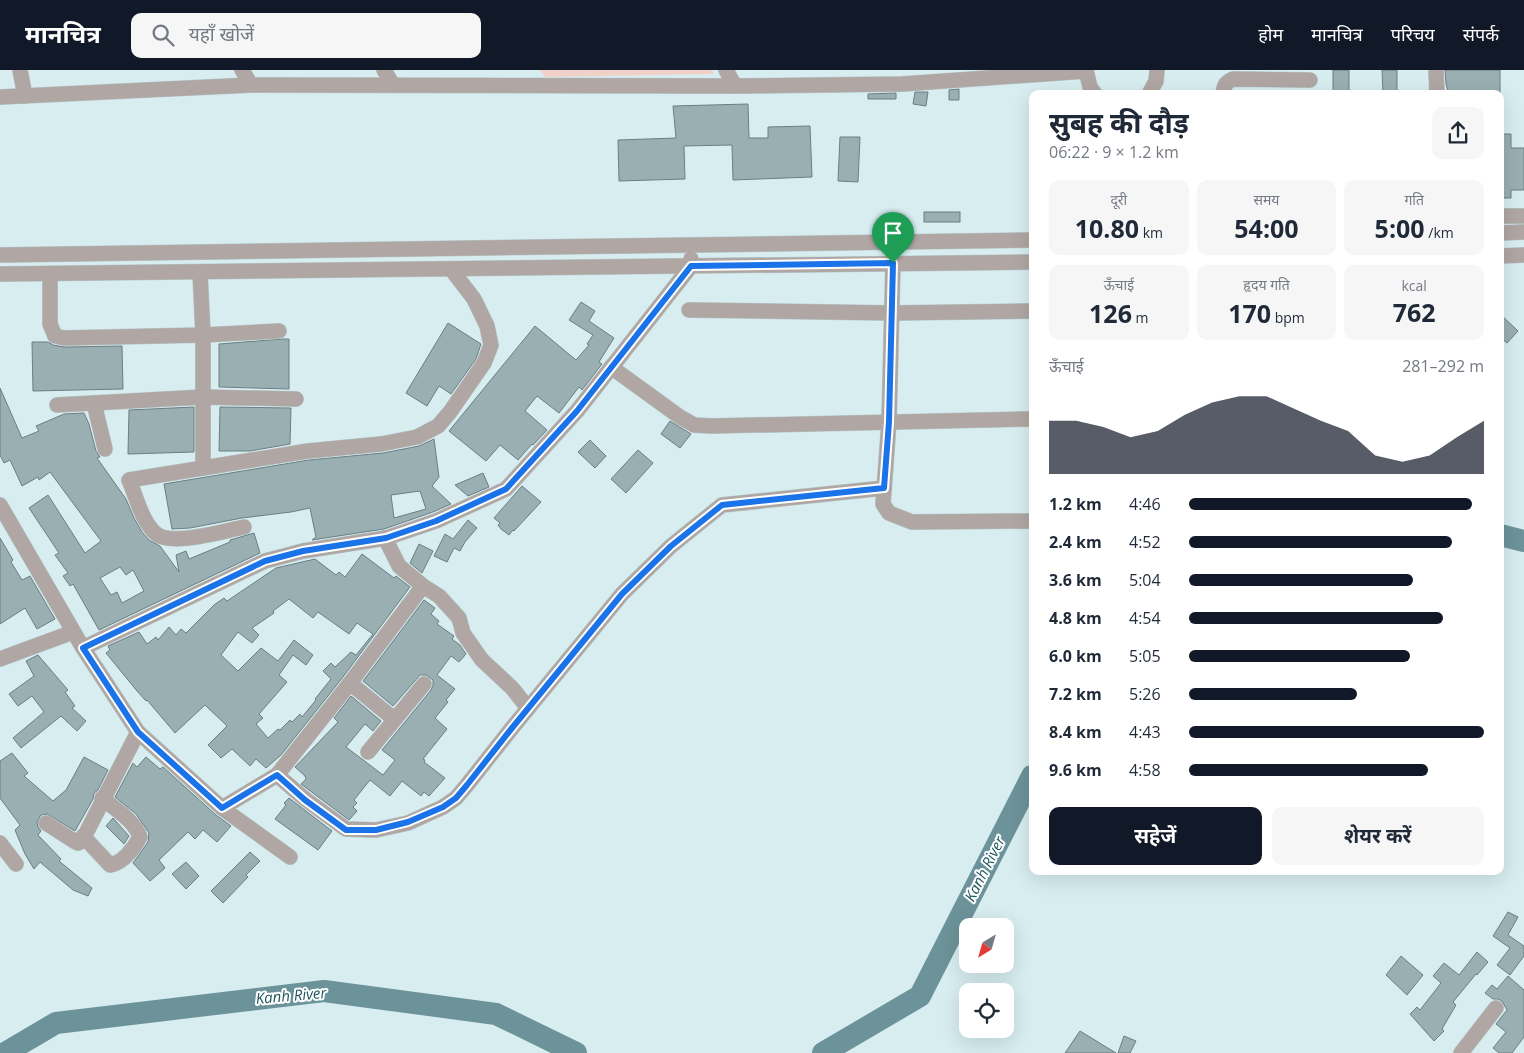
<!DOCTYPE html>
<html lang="hi">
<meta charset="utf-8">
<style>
:root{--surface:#fff;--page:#f6f6f7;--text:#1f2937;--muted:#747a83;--accent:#111827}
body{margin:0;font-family:"Open Sans","Noto Sans Devanagari",sans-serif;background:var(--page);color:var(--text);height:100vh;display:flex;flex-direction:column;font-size:19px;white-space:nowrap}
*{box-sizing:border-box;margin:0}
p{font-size:16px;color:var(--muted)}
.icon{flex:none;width:28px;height:28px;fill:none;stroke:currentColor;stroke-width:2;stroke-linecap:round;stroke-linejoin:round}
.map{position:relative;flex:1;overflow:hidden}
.details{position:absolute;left:1029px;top:20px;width:475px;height:785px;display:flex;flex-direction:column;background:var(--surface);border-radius:10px;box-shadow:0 5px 20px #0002}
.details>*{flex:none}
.needle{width:32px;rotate:217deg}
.fabs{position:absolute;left:959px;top:848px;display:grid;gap:10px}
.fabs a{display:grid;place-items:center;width:55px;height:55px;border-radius:10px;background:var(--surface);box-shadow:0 5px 20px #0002;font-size:25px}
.pin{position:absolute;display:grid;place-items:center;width:42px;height:42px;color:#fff;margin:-51px -21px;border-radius:50% 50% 50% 0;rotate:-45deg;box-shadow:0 0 5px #0007}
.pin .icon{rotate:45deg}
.round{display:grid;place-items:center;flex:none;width:52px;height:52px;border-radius:10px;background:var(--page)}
.summary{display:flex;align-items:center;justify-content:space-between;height:85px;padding:0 20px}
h1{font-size:28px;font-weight:700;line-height:38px}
.metrics{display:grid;grid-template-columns:repeat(3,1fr);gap:8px;height:85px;padding:5px 20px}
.metrics div{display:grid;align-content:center;border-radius:10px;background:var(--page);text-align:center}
.metrics b{font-size:25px;font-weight:700}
.metrics small{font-size:14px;font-weight:400}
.metrics p{font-size:14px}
.chart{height:140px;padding:10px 20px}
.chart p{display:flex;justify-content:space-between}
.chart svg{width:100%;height:90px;margin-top:5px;fill:var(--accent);opacity:.7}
.cta{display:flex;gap:10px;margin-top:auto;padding:10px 20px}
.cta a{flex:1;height:58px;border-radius:10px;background:var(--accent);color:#fff;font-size:20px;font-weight:700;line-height:58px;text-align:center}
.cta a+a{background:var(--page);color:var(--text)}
ul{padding:0 20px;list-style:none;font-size:16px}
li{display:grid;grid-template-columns:80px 60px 1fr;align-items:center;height:38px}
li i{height:12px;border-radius:6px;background:var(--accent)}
header{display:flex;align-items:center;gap:30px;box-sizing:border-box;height:70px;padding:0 25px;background:var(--accent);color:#fff}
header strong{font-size:24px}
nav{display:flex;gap:28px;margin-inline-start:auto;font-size:18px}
.search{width:350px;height:45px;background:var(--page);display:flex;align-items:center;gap:12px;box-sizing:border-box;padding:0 18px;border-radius:10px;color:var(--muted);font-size:19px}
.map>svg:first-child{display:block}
</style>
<header>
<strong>मानचित्र</strong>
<div class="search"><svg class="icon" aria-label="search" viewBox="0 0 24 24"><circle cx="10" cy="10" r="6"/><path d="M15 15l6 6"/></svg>यहाँ खोजें</div>
<nav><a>होम</a><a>मानचित्र</a><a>परिचय</a><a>संपर्क</a></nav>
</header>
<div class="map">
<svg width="1524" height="983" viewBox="0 0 1524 983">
<rect width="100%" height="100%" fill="#d7edf0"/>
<polygon fill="#efd1c7" points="540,0 712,0 714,4 545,7"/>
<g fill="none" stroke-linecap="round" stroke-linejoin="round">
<g stroke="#6c9399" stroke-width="22">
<polyline points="1500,465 1524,471"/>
<polyline points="5,983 56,953 324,921 496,944 576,983"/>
<polyline points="823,983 920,926 1032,706"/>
</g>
</g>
<g fill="#9aafb2" stroke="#6b7f82" fill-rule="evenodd">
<rect x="1333" y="0" width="16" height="24"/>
<polygon points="1382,0 1397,0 1397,24 1383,24"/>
<polygon points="1445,0 1500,0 1500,24 1449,24 1446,14"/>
<polygon points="959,19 959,30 949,30 949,20"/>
<polygon points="915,22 928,22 926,36 913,34"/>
<polygon points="896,23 896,29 868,29 868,24"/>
<polygon points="748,34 749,68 768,68 768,57 810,56 812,107 733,110 732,75 684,76 685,109 619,111 618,70 676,68 673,36"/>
<polygon points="1500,64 1511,64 1511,78 1524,78 1524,120 1511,120 1511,128 1500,128"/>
<polygon points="840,67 860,67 858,112 838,111"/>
<rect x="924" y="142" width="36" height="10"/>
<polygon points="581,232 595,241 589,251 614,268 599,292 602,294 582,320 579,317 559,343 537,326 525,341 547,360 533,375 532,374 518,390 500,375 486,391 449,361 535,256 576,290 589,275 587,274 593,265 569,250"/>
<polygon points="1500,244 1518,261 1507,273 1500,267"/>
<polygon points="448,253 481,274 476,289 451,324 439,316 427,336 406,323"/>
<polygon points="283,269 289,269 289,319 219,317 219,274"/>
<polygon points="32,272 48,272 53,275 64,277 122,276 123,319 33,321"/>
<path d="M0,318L22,368L39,361L36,356L64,344L84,343L89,354L96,381L100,387L97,388L126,429L134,448L142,462L149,470L160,476L179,502L176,485L186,481L189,489L230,472V470L254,463L260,483L99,560L73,514L70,516L63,506L68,503L55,485L59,483L29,438L48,425L85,483L101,471L50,402L39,410L38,407L22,416L10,390L4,393L0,385ZM120,497L126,505L133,500L144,521L122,533L117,522L111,525L100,508Z"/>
<polygon points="194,337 194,382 128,384 129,340"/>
<polygon points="220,337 291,338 290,374 250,381 219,381"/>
<polygon points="670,351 691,364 680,378 661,364"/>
<path d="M434,369L439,407L432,416L451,434L433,442L384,459L312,470L316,467L310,438L291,442L242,448L190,458L172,459L164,414L309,390L383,383L419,376ZM420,421L426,439L394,448L391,425Z"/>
<polygon points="590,370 606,386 595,398 578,382"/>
<polygon points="638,380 653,393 626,423 611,409"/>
<polygon points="483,403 489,417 468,426 455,415"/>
<polygon points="522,416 541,432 514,461 513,460 509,465 501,459 498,455 500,453 494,448"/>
<polygon points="468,450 477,458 465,472 460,481 454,478 447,492 434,486 445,464 453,469"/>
<polygon points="0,468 13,490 11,492 22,510 30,506 55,549 37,559 25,538 0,554"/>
<polygon points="419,474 433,481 422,503 410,493"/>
<path d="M362,484L394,508L396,506L410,517L343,607L281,685L266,698L256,689L250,696L232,679L221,688L208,675L227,656L205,635L175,663L147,630L146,631L137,621L106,583L110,580L108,576L139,562L147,574L156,567L158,570L169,557L176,565L181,559L186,563L214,535L224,528L227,531L276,498L315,489L336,505L339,502L345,507ZM289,529L313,548L318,542L349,564L357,553L373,564L356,585L351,582L335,597L331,593L323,601L331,609L315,629L316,630L302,647L300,644L292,652L290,650L280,660L278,659L268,668L256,654L263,648L259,644L287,612L279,605L293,585L306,595L313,585L294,570L278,591L261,578L238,601L221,585L238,562L252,573L259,565L252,558L274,543L273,541Z"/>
<polygon points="424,530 435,538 431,544 439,551 437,554 454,566 452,569 460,575 466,584 459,592 451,586 437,605 455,619 446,630 448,632 435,648 447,659 423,689 425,690 424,692 445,708 429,726 424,722 421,726 402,711 390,726 370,710 354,730 357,733 353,737 357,741 349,750 301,714 306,709 305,706 295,697 338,652 334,648 351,626 381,651 373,661 365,654 346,677 383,705 395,690 382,680 431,620 433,615 433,610 426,605 420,605 393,636 363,611"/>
<polygon points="38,585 68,620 65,622 75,636 72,638 86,651 77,661 61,646 21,678 13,668 44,642 32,626 18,636 9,624 34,606 26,591"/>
<polygon points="12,683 28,703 24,706 53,731 66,720 84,687 108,700 98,720 94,723 93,729 75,761 47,744 41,745 37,752 38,757 41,761 38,765 61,789 59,791 92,818 88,826 73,820 40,792 34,799 25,784 15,760 20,755 0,728 0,691"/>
<polygon points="146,687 160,699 163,697 216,745 231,756 217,772 203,760 195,769 188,762 159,790 165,798 150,811 133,793 148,772 149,763 136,744 115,727 133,693 137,697"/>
<polygon points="289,728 332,761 318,780 275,749 286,735 284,733"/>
<polygon points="113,748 129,766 124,774 106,756"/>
<polygon points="250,782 260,791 246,805 248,807 223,833 211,821"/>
<polygon points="186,792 199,806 186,819 172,804"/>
<polygon points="1508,842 1518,847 1508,865 1524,876 1524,886 1510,905 1497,895 1510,878 1493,866"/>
<polygon points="1477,882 1488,892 1477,905 1476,904 1453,932 1456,935 1442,959 1444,961 1434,971 1410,944 1417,937 1420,940 1441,913 1433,906 1444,893 1459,905"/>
<polygon points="1401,886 1423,905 1407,925 1386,905"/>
<polygon points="1508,906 1524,920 1524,967 1512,983 1499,983 1493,978 1506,962 1496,954 1507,940 1502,931 1498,929 1493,929 1485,923 1492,915 1497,919"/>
<polygon points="1080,961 1116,983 1065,983"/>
<polygon points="1124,966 1136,971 1130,983 1118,983"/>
</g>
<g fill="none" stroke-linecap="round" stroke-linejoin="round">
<g stroke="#b6cacc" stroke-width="16">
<g id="minor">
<polyline points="20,0 25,26"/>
<polyline points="242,0 251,15"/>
<polyline points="384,0 393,15"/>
<polyline points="726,0 735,16"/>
<polyline points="1086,0 1090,17 1095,24"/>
<polyline points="1436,0 1437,24"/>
<polyline points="1149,24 1156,11 1157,0"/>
<path d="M1223,24C1224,15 1226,12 1233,9L1310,10"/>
<polyline points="0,27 251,15 735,16 902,14 1086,1"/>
<polyline points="1500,146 1524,146"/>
<polyline points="1500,163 1524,162"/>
<polyline points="0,185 1032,170"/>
<polyline points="1500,186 1524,185"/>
<polyline points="893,193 889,352 883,434 889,443 912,452 1032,451"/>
<polyline points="200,202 203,265 203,398"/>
<polyline points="0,204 1032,192"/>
<polyline points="50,204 50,254 55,266 64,268 203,265 279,261"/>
<polyline points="689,240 892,243 1032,241"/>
<polyline points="611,297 680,347 694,355 712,356 1032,349"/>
<polyline points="94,333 105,379"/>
<polyline points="57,335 203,327 296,329"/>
<polyline points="0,435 83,578 138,662 222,738 290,787"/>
<path d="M244,457C224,461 168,478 154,462C141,449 136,426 129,410L308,381L381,374L417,367L438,356L450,342L484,293L491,275L487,256L474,229L451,199"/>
<polyline points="423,516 439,526 459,548 463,563 482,590 512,618 528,638"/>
<polyline points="83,578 265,491 303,481 386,468 436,451 506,419 577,341 691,196 691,189"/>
<polyline points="0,589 73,562"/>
<polyline points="350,613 394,649"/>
<polyline points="368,682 424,614"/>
<polyline points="277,705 305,729 346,759 376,760 408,753 443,737 456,728 467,715 512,658 622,524 671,476 722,435 884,418"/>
<polyline points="222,738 277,705 350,613 423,516 399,496 385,468"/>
<polyline points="46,753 74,771 78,773 82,771 138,662"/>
<path d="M83,766L110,795C123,793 134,778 140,767C135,751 115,739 102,728"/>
<polyline points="0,773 16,794"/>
<polyline points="1461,983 1496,938"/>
</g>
</g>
<use href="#minor" stroke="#b0a7a4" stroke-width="15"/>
</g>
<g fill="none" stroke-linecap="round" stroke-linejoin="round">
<g stroke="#fff" stroke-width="10">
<polygon id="route" points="893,193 889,352 884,418 722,435 671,476 622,524 512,658 467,715 456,728 443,737 408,752 376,760 346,760 305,730 277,705 222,738 138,662 83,578 265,491 303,481 386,468 436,451 506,419 577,341 691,196"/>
</g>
<use href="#route" stroke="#1a73e8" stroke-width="6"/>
</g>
<g text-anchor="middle" stroke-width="4" stroke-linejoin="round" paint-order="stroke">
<g font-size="15" font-style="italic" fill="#1f575f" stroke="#fff">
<text transform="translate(985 799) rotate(-63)" y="5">Kanh River</text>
<text transform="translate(291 926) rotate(-5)" y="5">Kanh River</text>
</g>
</g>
</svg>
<div class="fabs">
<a><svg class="needle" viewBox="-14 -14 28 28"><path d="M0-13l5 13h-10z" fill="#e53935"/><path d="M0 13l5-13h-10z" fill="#747a83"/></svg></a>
<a><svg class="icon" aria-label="locate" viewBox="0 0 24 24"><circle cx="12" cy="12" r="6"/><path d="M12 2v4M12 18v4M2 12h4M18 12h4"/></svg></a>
</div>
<div class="pin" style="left:893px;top:193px;background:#1e9e55"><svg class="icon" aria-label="arrive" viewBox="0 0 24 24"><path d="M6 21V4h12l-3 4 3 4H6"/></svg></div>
<section class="details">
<div class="summary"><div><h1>सुबह की दौड़</h1><p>06:22 · 9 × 1.2 km</p></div><a class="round"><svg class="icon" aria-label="share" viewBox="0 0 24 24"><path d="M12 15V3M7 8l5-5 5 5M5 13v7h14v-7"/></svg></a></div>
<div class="metrics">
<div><p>दूरी</p><b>10.80<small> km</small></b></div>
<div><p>समय</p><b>54:00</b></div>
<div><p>गति</p><b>5:00<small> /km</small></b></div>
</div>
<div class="metrics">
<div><p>ऊँचाई</p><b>126<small> m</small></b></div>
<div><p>हृदय गति</p><b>170<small> bpm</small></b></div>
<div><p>kcal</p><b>762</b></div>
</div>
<div class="chart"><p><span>ऊँचाई</span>281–292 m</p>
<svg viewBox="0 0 160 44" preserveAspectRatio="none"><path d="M0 44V18L10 18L20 21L30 26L40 23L50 15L60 9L70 6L80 6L90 12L100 18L110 23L120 35L130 38L140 35L150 26L160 18V44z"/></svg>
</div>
<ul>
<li><b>1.2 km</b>4:46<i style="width:96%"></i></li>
<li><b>2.4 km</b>4:52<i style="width:89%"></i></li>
<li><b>3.6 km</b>5:04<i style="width:76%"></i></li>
<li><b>4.8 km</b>4:54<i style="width:86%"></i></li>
<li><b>6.0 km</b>5:05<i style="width:75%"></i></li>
<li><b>7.2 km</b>5:26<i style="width:57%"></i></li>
<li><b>8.4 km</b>4:43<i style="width:100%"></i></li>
<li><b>9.6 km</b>4:58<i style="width:81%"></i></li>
</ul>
<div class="cta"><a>सहेजें</a><a>शेयर करें</a></div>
</section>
</div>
